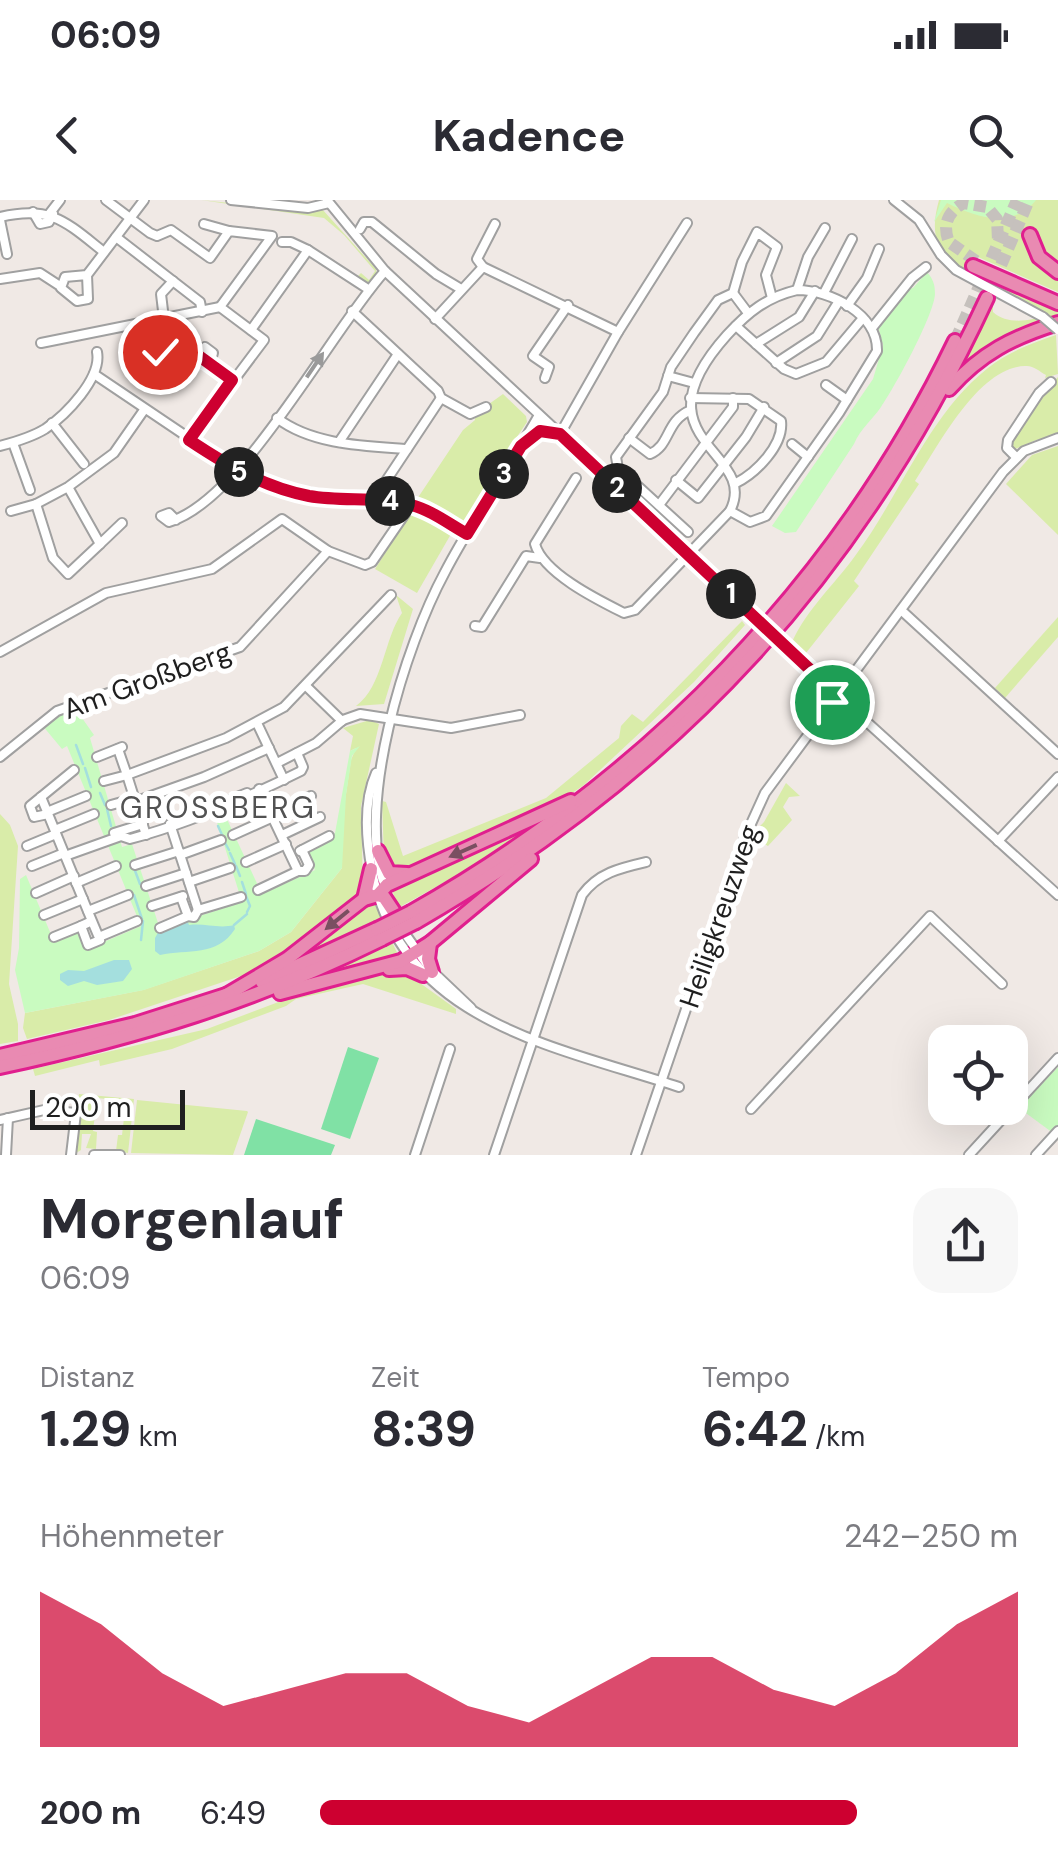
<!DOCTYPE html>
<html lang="de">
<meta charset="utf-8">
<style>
:root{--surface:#fff;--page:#f7f7f7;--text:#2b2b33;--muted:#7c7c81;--accent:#cd0030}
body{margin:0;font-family:"DM Sans",sans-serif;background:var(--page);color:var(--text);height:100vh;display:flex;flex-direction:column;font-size:38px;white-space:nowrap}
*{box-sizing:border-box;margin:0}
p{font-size:32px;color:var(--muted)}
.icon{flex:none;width:55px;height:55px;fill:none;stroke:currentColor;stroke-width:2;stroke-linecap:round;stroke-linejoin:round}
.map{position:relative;height:955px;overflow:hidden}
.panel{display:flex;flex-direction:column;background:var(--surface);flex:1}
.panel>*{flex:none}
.tools{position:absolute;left:928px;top:825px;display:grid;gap:20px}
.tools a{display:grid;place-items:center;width:100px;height:100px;border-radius:20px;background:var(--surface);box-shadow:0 10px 40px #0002;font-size:50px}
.scale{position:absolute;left:30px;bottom:25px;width:155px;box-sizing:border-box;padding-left:10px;border:5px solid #1f1f1f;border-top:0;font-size:28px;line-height:35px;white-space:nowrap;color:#1f1f1f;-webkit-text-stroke:8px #fff;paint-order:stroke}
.pin{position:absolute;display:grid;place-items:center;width:85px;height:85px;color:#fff;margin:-42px;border:5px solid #fff;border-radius:50%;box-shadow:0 2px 10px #0007}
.km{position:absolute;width:50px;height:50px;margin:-25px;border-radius:50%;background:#222;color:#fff;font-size:28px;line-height:50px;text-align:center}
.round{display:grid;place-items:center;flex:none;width:105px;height:105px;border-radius:30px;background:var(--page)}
.head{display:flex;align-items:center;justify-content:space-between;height:170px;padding:0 40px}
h1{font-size:55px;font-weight:700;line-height:75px}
.stats{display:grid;grid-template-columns:repeat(3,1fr);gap:15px;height:170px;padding:10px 40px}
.stats div{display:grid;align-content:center}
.stats b{font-size:50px;font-weight:700}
.stats small{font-size:28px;font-weight:400}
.stats p{font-size:28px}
.chart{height:280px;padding:20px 40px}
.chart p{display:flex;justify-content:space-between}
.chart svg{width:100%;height:180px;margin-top:10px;fill:var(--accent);opacity:.7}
ul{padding:0 40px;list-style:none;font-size:32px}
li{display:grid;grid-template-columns:160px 120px 1fr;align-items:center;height:75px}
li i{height:25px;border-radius:12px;background:var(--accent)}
.status{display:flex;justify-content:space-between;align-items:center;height:70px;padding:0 50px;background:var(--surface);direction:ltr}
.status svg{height:28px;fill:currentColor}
header{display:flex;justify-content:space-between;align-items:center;height:130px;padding:0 40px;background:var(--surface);font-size:45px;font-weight:700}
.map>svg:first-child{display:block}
</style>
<div class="status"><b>06:09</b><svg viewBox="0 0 49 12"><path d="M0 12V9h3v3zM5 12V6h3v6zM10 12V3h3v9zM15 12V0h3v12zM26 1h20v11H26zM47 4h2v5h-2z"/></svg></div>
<header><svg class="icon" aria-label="back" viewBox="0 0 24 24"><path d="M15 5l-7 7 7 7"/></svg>Kadence<svg class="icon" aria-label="search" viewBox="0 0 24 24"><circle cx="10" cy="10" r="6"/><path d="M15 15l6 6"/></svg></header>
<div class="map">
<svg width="1058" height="955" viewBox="0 0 1058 955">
<rect width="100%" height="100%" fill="#f0e9e5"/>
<g fill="#d9eca9">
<polygon points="201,0 305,11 322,9 376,69 377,76 369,83 357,77 361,73 369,80 375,71 344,35 324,18"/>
<path d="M939,0H1058V92L978,57L973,68L1058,107V120L961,169L993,101V112C1007,125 1030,121 1047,115C1034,110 1019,99 1005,92C960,70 922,59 939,0Z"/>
<path d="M1056,135L1058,174L1045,178L1046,175C1039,171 1033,165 1025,166C978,167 938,247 915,281L919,284L854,381L859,386L806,453L792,442C807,409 834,385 855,356C900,296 928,215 988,168C1008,152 1032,143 1056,135Z"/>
<polygon points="1058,177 1058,235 1036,240 1013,250 1011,242 1039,197"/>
<polygon points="503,194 526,216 527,222 490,277 464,324 415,302 463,230 475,220 475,214"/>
<polygon points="1058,246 1058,335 1006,284 1032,255"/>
<polygon points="412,311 451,334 417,393 375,369"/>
<path d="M396,395L413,409L384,504L356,506C383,487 384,438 402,413Z"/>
<polygon points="1058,417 1058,437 1005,498 995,488"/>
<polygon points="742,421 745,425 694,482 584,585 559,602 410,671 397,672 384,658 382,601 386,602 403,656 546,598 619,538 621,526 632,514 643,522"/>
<polygon points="370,520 379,524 361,606 363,693 289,755 259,770 109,820 27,839 23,828 25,813 143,790 259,751 291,732 342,668 342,621 351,560 356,548 350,551 353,536 343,528"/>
<polygon points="786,583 800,596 789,597 783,607 792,620 768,646 756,639 755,631 764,622"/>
<polygon points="552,613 479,663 398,708 392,689"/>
<polygon points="0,614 10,625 18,646 9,784 18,824 18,841 0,844"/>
<polygon points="363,703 375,703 381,718 295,761"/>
<polygon points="392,742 400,759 305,782"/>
<polygon points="402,770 456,809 456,814 363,784 296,799 286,806 172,849 100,866 99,860 35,876 33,869 207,829 297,795"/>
<polygon points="79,894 134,899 128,953 116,951 118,935 122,935 126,901 97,898 93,931 97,932 96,949 86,948 91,934 80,934 82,934 81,950 73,955"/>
<polygon points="137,900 247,911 248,912 233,955 131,953"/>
</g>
<g fill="#c9fbc0">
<path d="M941,0H1036C1012,30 976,17 947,3L934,22Z"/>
<path d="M927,72C933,79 935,84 935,94C934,115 895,187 881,207C872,220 861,228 854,244L796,332L785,333L772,326L873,179L883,145L878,126L907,89L913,88Z"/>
<polygon points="75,508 94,535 90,538 122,647 132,644 160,729 242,702 216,619 225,615 262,694 315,670 305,650 335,633 350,551 360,546 352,556 346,595 342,668 291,732 259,751 144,790 25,813 15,770 19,748 20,679 26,675 53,739 76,730 85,750 141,726 67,546 62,549 42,525"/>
<polygon points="1058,867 1058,927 1053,933 1019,908"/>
</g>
<g fill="#80e1a5">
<polygon points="348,847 379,858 350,939 321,929"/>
<polygon points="256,919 335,945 331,955 244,955"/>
</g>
<g fill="#a4dfde">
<path d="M187,720L189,725C205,723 219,729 234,725L235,729C217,757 188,749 160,755L155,751V738L160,729Z"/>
<polygon points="114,760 129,760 132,769 123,781 97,785 84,781 68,786 60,780 60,774 68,770 84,771"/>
</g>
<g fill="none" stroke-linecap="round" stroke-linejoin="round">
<g stroke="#a4dfde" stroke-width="2.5">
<polyline points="76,545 83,564"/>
<polyline points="85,568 91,587"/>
<polyline points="100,593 105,605"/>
<polyline points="107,609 111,626"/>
<polyline points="218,626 223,637"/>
<polyline points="224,641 229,650"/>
<polyline points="230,653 235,664"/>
<polyline points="236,666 240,676"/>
<polyline points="134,668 140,684"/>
<polyline points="242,682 246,694"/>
<polyline points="134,695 142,719"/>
<polyline points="246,696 250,706 247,712"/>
<polyline points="234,725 247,714"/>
<polyline points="141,740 143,721"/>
</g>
<g stroke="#c6c1bd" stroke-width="12" stroke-dasharray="12 6" stroke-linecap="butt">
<path d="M976,61L949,42C942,25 948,11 964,3L987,7L997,19L998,40"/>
<polyline points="987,98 1029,0"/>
<polyline points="955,141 1017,0"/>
</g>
<g stroke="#a0a0a0" stroke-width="12">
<g id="minor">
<polyline points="106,0 150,33 157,36 171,30 210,58 229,31 272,36 220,107 264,140 189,240"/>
<polyline points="231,0 308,8 329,3"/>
<polyline points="327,0 385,71 758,418"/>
<polyline points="894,0 919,20 941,55 956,70 1043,117"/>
<polyline points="33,12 40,24 49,22 53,14"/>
<polyline points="50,13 60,0"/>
<path d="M0,17C51,5 66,22 104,52"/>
<polyline points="0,20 7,54"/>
<polyline points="204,24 229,31"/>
<polyline points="360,29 364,22 372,22 436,74 461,89"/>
<polyline points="116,37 200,102 202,112"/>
<polyline points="282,42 291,42 308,50"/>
<polyline points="483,67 477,59 495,24"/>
<polyline points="87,75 65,77 61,88 77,101 88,99 87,75 144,0"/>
<polyline points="0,79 40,73 60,86"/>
<path d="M797,90C830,90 878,114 877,151L839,213L766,316L750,322L730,311C761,250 631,242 727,135C748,112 767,97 797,90Z"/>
<polyline points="797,90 808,57 825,28"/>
<polyline points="733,93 748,113"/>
<polyline points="824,93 852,39"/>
<polyline points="847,106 867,78 879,49"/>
<polyline points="352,111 438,191 441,198 470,214 486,207"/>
<polyline points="164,119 161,94 173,81"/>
<polyline points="435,119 483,67 618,132"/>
<polyline points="736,126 784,169 796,174 826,162 863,118"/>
<polyline points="872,128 912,78 926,67"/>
<polyline points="251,130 308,50 368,89"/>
<polyline points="41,143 220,107"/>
<polyline points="756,144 799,117 815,91"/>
<polyline points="199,156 205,147 213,153 210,164 232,181"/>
<polyline points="172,157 163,159 161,149 170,147 172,157 189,168"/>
<polyline points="776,163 817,136 839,101"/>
<polyline points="94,174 244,275 313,297 379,299 411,305 467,334"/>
<polyline points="668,176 694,183"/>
<polyline points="545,178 549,167 533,156 568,105"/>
<polyline points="177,185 199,156 202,158"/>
<polyline points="826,185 847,200"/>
<path d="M690,198L749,199L781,221C784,245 756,273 736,283"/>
<path d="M277,218C312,245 365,246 407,249"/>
<polyline points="52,223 84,264"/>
<polyline points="560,234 618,132 687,23"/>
<path d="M629,238L650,254C671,245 665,221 691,210"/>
<polyline points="527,240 540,231 555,233"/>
<polyline points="339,242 398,154"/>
<polyline points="13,243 30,290"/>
<polyline points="792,244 808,257"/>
<path d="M0,246C15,242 32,237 45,229C66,215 102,178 97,152"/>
<polyline points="1016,257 1007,248 1008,240 1039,193 1051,182"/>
<path d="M576,278L535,344C543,373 598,400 624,413L635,410L730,311"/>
<polyline points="676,280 698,298 746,237 764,207"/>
<polyline points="68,287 100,344 68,374 53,358 36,304 68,287 114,253 144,210"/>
<polyline points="374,299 441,198"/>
<polyline points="659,305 733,207 733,198"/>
<polyline points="11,311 36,304"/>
<path d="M176,320L169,313L161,316L169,322C243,300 330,132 385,71"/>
<polyline points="688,332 618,268 616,257 663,192 671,167 694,133 718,100 733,93 742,62 757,32 777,47 766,75 772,98"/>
<polyline points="100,344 122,323"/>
<polyline points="901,410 1058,554"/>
<polyline points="475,426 482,427 526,356 540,358"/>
<polyline points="784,443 837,495 1058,695"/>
<polyline points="0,452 106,393 212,369 282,319 328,351 365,365 372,362 411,305"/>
<polyline points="306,486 342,521"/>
<polyline points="824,516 836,510 853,510"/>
<polyline points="257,523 284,580"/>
<polyline points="0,557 57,511 240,447 328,351"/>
<polyline points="97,557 122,547"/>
<polyline points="277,563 316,543 343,520 360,514 451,528 520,515"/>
<path d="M376,573C363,602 366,640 372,671C401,822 555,846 679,887"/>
<polyline points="104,581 127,575 118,549"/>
<polyline points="259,589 298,671"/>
<path d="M41,597C61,645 80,693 100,740L88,745L81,726L92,721"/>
<polyline points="137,601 204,577 269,548"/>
<polyline points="111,605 136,598"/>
<polyline points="47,612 86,596"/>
<polyline points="48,614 34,617 30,606 74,570"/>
<polyline points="195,614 247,593"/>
<polyline points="272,615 311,596"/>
<polyline points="170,624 198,710"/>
<polyline points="55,630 94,614"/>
<polyline points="114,633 143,624"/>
<polyline points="146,635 127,575 226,538 284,507 391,395"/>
<polyline points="233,635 273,617"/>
<polyline points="282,635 320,617"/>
<polyline points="998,641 1058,577"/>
<polyline points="27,646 56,634"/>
<polyline points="300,651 329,636"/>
<polyline points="180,655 221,640"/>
<path d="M65,656L121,636L130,639C190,623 245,599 301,571L303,567L297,553"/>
<polyline points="246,662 286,644"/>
<polyline points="135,665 179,651"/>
<polyline points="32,666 64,653"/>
<polyline points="189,682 230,668"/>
<polyline points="76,683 116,666"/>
<polyline points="146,686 186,673"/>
<path d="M385,687C355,606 405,446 445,372C473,318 509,268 539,215"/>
<polyline points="258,690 298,671 305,671 309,665 302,650"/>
<polyline points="36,693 74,676"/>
<polyline points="181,697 188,716 194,717 198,710 241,697"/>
<polyline points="152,706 183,696"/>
<polyline points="88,711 128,695"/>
<polyline points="44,715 83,699"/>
<polyline points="160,728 188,716"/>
<polyline points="401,728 430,769 471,808"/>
<polyline points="54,737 81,726"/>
<polyline points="99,737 137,721"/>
<polyline points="751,909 930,716 1002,784"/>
<polyline points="0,920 44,910 76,913 71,955"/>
<polyline points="6,955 8,918"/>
<polyline points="94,955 120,955"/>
<polyline points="415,955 450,849"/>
<path d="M494,955L582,695C598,673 620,668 646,662"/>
<polyline points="636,955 745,637 765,593 1003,272 1024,251 1058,238"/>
<polyline points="969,955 1058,858"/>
<polyline points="1036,955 1058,931"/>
</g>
</g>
<g stroke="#e01f8e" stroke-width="18">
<g id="highway">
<polyline points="1030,35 1039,57 1058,72"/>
<polyline points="973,66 1058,103"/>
<path d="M949,189C981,153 1013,137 1058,123"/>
<polyline points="378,651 389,673 407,674"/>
<polyline points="378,695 384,697 394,712"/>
<polyline points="364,699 371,669"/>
<path d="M411,712C645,580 838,384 955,141"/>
<path d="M416,722C677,571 860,373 987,98"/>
<polyline points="430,743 428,759 432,772"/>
<polyline points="389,769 407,768 423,775"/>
<polyline points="262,782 377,729"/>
<polyline points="280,793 401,761 430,743 531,659"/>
<polyline points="223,797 287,759 364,699 378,695 387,685 571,601"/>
<polyline points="0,856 135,824 229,794"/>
<path d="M0,867C139,837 254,802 382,739"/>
</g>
</g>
<use href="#minor" stroke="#fff" stroke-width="8"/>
<use href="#highway" stroke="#e98ab2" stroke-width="12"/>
<g stroke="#a0a0a0" stroke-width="12" stroke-linecap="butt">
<g id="minor-bridge">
<polyline points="1043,117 1058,130"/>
<polyline points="758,418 784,443"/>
</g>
</g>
<g stroke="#e01f8e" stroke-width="18" stroke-linecap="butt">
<g id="highway-bridge">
<polyline points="377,729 411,712"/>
<polyline points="382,739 416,722"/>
</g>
</g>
<use href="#minor-bridge" stroke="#fff" stroke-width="8"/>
<use href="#highway-bridge" stroke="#e98ab2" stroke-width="12"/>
</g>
<defs><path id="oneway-solid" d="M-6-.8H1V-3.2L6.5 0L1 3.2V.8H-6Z" transform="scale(2.5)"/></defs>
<use fill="#9a9a9a" href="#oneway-solid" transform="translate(315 165) rotate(-56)"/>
<g fill="#7a4f61">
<use href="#oneway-solid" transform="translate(463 651) rotate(156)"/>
<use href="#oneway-solid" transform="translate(337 720) rotate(141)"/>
</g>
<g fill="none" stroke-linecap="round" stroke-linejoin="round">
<g stroke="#fff" stroke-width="20">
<path id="route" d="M160,152L163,158L172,156L189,168L199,156L232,180L189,240C228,266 264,287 309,296C343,302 378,296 411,305C431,310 449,324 467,334L521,246L540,231L560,234L837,495L832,502"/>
</g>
<use href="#route" stroke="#cd0030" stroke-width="12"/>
</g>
<g text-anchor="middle" stroke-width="10" stroke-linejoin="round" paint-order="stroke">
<g font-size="28" fill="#1f1f1f" stroke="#fff">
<text transform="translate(147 480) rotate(-20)" y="10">Am Großberg</text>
<text transform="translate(719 716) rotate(-71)" y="10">Heiligkreuzweg</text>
</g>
<g font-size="30" letter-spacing="2.5" fill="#525252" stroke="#fff">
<text x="218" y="618">GROSSBERG</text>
</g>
</g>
</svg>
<div class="tools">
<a><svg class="icon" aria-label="locate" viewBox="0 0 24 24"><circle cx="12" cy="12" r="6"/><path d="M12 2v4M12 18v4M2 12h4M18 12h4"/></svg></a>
</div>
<div class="scale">200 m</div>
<div class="pin" style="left:832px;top:502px;background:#1e9e55"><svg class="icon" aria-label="arrive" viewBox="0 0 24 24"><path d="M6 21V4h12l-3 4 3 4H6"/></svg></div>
<div class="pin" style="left:160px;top:152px;background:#d93025"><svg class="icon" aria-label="check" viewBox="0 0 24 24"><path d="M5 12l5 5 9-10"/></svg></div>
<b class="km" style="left:731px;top:394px">1</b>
<b class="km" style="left:617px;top:288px">2</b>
<b class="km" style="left:504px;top:274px">3</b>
<b class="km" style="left:390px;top:301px">4</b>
<b class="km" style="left:239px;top:272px">5</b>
</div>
<section class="panel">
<div class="head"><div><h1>Morgenlauf</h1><p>06:09</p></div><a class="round"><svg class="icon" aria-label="share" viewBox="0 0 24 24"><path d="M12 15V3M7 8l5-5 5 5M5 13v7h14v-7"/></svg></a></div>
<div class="stats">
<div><p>Distanz</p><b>1.29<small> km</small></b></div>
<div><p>Zeit</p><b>8:39</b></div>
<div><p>Tempo</p><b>6:42<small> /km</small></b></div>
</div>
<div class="chart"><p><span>Höhenmeter</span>242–250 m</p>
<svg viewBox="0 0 160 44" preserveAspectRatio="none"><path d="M0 44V6L10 14L20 26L30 34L40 30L50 26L60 26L70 34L80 38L90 30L100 22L110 22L120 30L130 34L140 26L150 14L160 6V44z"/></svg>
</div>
<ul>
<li><b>200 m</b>6:49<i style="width:77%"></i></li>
</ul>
</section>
